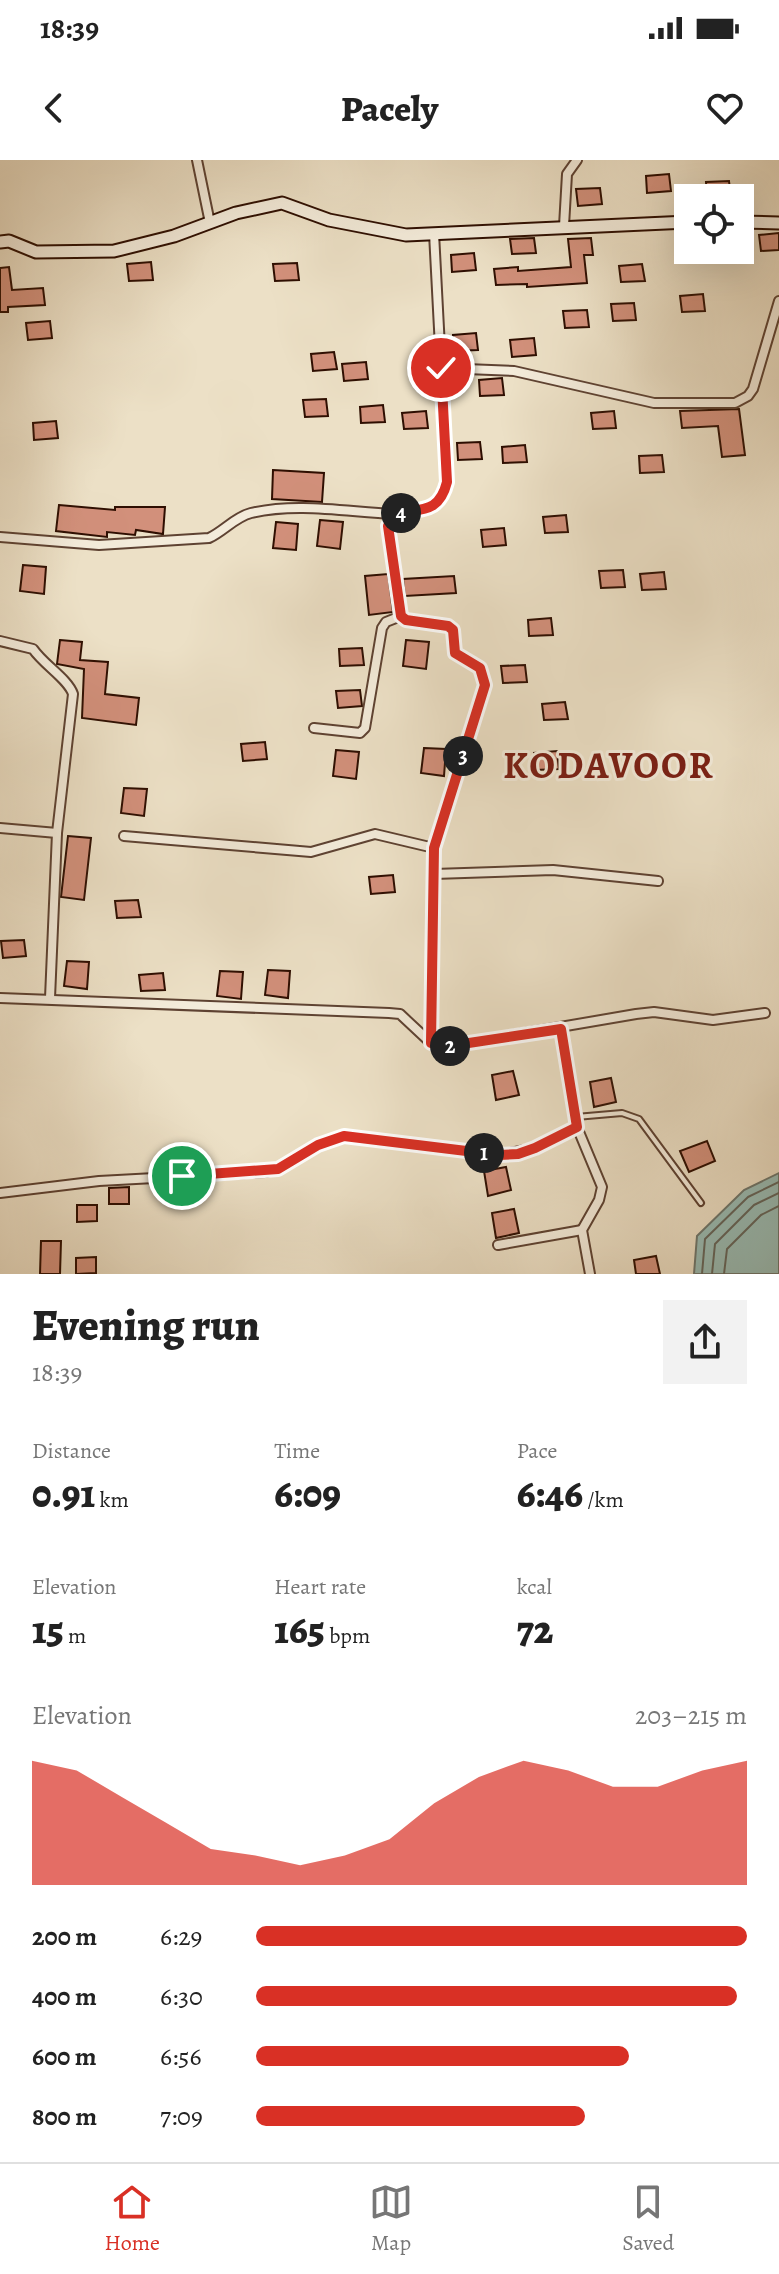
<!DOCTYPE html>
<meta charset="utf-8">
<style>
:root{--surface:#fff;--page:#f2f2f2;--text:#222;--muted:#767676;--line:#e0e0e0;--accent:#d93025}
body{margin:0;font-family:Alegreya,serif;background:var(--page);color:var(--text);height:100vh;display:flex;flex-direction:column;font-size:30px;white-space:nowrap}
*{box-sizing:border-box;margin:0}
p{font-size:26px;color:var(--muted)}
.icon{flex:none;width:44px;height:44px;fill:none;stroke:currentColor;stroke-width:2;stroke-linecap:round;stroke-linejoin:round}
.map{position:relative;height:1114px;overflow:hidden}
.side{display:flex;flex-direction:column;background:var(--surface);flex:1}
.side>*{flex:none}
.fabs{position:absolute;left:674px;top:24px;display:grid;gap:16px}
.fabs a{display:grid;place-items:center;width:80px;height:80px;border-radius:0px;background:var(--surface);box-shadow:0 8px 32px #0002;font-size:40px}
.pin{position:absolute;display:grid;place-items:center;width:68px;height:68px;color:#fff;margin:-34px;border:4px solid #fff;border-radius:50%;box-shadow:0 2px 8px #0007}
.km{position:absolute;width:40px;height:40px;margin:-20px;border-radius:50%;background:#222;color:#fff;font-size:22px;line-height:40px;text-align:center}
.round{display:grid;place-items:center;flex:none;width:84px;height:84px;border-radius:0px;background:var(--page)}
.summary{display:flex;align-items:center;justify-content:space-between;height:136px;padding:0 32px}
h1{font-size:44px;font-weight:800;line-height:60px}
.metrics{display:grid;grid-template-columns:repeat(3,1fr);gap:12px;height:136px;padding:8px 32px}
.metrics div{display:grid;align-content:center}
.metrics b{font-size:40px;font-weight:800}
.metrics small{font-size:22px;font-weight:400}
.metrics p{font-size:22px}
.chart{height:224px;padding:16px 32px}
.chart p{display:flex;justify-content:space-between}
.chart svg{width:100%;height:144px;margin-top:8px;fill:var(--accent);opacity:.7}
ul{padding:0 32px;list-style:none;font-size:26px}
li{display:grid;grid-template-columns:128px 96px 1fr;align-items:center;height:60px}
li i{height:20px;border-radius:10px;background:var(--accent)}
.status{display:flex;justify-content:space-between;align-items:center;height:56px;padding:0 40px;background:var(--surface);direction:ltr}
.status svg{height:22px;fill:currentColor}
header{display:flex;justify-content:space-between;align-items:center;height:104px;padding:0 32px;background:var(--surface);font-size:36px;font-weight:800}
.tabs{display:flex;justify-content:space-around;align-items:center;height:112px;border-top:2px solid var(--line);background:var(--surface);font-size:22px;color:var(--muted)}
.tabs a{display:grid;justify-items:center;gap:4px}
.tabs .current{color:var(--accent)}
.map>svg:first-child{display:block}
</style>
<div class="status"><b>18:39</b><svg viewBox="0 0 49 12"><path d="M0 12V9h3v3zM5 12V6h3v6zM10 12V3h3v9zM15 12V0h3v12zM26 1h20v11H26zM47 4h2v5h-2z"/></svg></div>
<header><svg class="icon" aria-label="back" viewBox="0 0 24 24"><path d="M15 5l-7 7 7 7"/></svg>Pacely<svg class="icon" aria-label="heart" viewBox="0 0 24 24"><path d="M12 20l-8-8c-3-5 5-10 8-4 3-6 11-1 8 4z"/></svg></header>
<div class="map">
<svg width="779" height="1114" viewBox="0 0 779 1114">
<rect width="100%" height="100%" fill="#ece0c6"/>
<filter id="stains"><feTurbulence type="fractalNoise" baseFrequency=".0025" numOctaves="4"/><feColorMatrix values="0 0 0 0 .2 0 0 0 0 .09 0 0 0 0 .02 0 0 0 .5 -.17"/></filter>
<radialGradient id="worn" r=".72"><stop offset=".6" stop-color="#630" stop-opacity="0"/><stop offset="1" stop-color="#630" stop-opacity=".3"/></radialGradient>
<polygon fill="#99bdb6" stroke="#6e776e" stroke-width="2" points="779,1013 779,1114 694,1114 697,1076 744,1030"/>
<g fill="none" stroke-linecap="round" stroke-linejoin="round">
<g stroke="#64665c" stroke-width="2">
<polyline points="702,1114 705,1079 748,1037 779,1022"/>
<polyline points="712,1114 715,1084 754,1045 779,1033"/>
<polyline points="724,1114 727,1089 761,1055 779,1046"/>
</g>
</g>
<g fill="#d2907b" stroke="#2e0e01" stroke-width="2">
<polygon points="669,14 671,31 647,33 646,16"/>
<polygon points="729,21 731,37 707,38 706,22"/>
<polygon points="600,28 602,44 578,46 576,29"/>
<polygon points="779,73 779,90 761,91 759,75"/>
<polygon points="534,78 536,93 512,94 510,79"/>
<polygon points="591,78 593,95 584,95 587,123 527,127 527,124 496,125 494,109 518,107 518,111 571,107 568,79"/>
<polygon points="474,93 476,110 452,112 451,95"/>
<polygon points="151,102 153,120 129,121 127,104"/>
<polygon points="297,103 299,120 275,121 273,104"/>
<polygon points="642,104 645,121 621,122 619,106"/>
<polygon points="9,107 12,130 43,128 45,145 8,147 8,152 0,152 0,108"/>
<polygon points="703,134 705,151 682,152 680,136"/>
<polygon points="634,143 636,160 613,161 611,144"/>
<polygon points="587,150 589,167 565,168 563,151"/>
<polygon points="50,161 52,178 28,180 26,163"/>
<polygon points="476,173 478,190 454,191 453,175"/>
<polygon points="534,178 536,195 512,197 510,180"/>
<polygon points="334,192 337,209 313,211 311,194"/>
<polygon points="366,202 368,219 344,221 342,204"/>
<polygon points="502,218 504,235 480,236 479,220"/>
<polygon points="326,239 328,256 305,257 303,240"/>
<polygon points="383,245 385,262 361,263 360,247"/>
<polygon points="739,249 745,295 722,297 718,266 682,268 680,251"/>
<polygon points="426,251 428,268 404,269 402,253"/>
<polygon points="614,251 616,268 593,269 591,253"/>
<polygon points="56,261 58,278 34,280 33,263"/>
<polygon points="480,282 482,299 458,300 457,283"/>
<polygon points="525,285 527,302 503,303 502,287"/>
<polygon points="662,295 664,312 640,313 639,296"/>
<polygon points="273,310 324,313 322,342 272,339"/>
<polygon points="59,345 115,350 115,347 165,347 163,374 136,370 135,375 107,372 107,377 56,371"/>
<polygon points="566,355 568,372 545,373 543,357"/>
<polygon points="320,360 343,362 340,389 317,386"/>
<polygon points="276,362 298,364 296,390 273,388"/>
<polygon points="504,368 506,385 483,387 481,370"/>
<polygon points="23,405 46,407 44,434 20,431"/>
<polygon points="623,410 625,427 601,428 599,411"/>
<polygon points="664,412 666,429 642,430 640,414"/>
<polygon points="388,414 393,452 369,455 365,416"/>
<polygon points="454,416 456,433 405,436 403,419"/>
<polygon points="551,458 553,475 529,476 528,460"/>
<polygon points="60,480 82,482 80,500 108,502 105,534 139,538 136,565 82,558 84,509 57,504"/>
<polygon points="406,480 429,482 426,509 403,506"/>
<polygon points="362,488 364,505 340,506 339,489"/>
<polygon points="525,505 527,522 503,523 501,506"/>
<polygon points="360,530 362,546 338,548 336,531"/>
<polygon points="565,542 568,559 544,560 542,544"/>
<polygon points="265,582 267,599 243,601 241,584"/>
<polygon points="424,588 446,589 444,616 421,613"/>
<polygon points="336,590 359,592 356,619 333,616"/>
<polygon points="557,591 559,609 535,610 534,593"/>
<polygon points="124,628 147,629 144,656 121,653"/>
<polygon points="68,676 91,678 84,740 61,737"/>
<polygon points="393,715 395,732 371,734 369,717"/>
<polygon points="138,740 141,757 117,758 115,741"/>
<polygon points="24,780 26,796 3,798 1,781"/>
<polygon points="67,801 89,802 87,829 64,826"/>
<polygon points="268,810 290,811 288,838 265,835"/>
<polygon points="220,811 243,812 241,839 217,836"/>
<polygon points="163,813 165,830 141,831 139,815"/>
<polygon points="513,911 519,935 496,940 492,915"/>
<polygon points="611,918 616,942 594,947 590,922"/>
<polygon points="707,981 715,1001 689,1012 680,991"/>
<polygon points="506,1007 511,1030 488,1036 484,1011"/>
<polygon points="129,1027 129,1044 109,1044 109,1028"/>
<polygon points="77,1045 97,1045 97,1061 77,1062"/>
<polygon points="514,1049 519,1073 496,1078 492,1053"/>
<polygon points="41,1081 61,1081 60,1114 40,1114"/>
<polygon points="656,1096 660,1114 636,1114 634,1100"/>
<polygon points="96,1097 96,1113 76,1114 76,1098"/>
</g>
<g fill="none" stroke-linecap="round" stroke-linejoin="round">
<g stroke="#5e4232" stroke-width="8">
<polyline id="lane" points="576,957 622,953 639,959 701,1043"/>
</g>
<g stroke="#5e4232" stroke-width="12">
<g id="street">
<polyline points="197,0 210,63"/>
<polyline points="564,66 567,14 577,0"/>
<polyline points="441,208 514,211 654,243 735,243 748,236 753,229 779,141"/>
<path d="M0,377L99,385L209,378C224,371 235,357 251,353C297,342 348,352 394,354"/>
<path d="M0,481L33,489C44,505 68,519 73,534L57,673L50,838"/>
<polyline points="314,568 360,573 365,568 382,468 386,462 401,456"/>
<polyline points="0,668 57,673"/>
<polyline points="124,676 311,692 375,674 434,688"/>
<polyline points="434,714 553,710 658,721"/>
<polyline points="0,838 389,853 400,854 431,883 449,886 636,854 654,852 713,860 765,853"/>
<polyline points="561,869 577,967 602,1027 599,1040 582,1070 590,1114"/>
<path d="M431,883L434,688L485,525L480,508L455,493L453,470L448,466L406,460L401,456L388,366L394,354C422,348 439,354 447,322L434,73"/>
<path d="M0,1033L99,1021L265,1012C294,1006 315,982 344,976L499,995L535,988L577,967"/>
<polyline points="498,1085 582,1070"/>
</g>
</g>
<g stroke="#2e0e01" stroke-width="15">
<g id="secondary">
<polyline points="740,62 779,63"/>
<polyline points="0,82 9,81 36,92 114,91 174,76 236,53 282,43 329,60 406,75 688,62"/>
</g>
</g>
<use href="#lane" stroke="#f3ebda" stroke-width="4"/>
<use href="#street" stroke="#f3ebda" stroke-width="8"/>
<use href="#secondary" stroke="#f3ebda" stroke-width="11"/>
</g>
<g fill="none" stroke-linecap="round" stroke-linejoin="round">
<g stroke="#fff" stroke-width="16">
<path id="route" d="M182,1016L278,1009L318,985L344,976L499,995L518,994L535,988L577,967L561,869L449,886L431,883L434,688L485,525L480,508L455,493L453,470L448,466L406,460L401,456L388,366L394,354C421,348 439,354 447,322L441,208"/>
</g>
<use href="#route" stroke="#d93025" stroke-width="10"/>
</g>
<g text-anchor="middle" stroke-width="6" stroke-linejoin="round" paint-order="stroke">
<g font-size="38" font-weight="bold" letter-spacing="2" fill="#7a1f14" stroke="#f3ebda">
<text x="609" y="618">KODAVOOR</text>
</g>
</g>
<rect width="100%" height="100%" filter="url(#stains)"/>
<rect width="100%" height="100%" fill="url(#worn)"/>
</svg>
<div class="fabs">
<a><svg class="icon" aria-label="locate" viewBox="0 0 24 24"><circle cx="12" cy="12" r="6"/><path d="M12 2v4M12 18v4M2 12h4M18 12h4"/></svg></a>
</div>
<div class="pin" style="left:182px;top:1016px;background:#1e9e55"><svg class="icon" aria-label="arrive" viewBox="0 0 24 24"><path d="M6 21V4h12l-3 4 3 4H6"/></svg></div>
<div class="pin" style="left:441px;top:208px;background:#d93025"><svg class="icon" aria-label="check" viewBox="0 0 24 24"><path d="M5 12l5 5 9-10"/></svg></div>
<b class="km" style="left:484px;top:993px">1</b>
<b class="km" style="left:450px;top:886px">2</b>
<b class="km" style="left:463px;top:596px">3</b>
<b class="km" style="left:401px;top:353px">4</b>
</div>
<section class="side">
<div class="summary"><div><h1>Evening run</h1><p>18:39</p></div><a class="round"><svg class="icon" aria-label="share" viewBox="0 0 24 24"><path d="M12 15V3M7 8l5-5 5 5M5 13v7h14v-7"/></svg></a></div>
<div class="metrics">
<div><p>Distance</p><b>0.91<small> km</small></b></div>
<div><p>Time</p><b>6:09</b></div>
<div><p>Pace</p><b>6:46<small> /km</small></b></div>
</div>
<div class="metrics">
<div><p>Elevation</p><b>15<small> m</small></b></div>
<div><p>Heart rate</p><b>165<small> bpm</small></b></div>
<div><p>kcal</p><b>72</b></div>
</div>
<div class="chart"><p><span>Elevation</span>203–215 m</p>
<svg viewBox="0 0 160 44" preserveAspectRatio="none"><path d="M0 44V6L10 9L20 17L30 25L40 33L50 35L60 38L70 35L80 30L90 19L100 11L110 6L120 9L130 14L140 14L150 9L160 6V44z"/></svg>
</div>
<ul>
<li><b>200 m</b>6:29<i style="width:100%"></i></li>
<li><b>400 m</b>6:30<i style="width:98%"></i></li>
<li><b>600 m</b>6:56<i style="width:76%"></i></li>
<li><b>800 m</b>7:09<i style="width:67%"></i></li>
</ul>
</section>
<nav class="tabs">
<a class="current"><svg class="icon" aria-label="home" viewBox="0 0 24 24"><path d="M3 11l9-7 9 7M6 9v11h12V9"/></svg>Home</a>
<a><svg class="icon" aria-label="map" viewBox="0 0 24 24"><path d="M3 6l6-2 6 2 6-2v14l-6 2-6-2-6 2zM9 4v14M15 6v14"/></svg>Map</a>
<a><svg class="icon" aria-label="saved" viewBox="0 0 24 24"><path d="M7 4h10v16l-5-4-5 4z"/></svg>Saved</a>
</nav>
